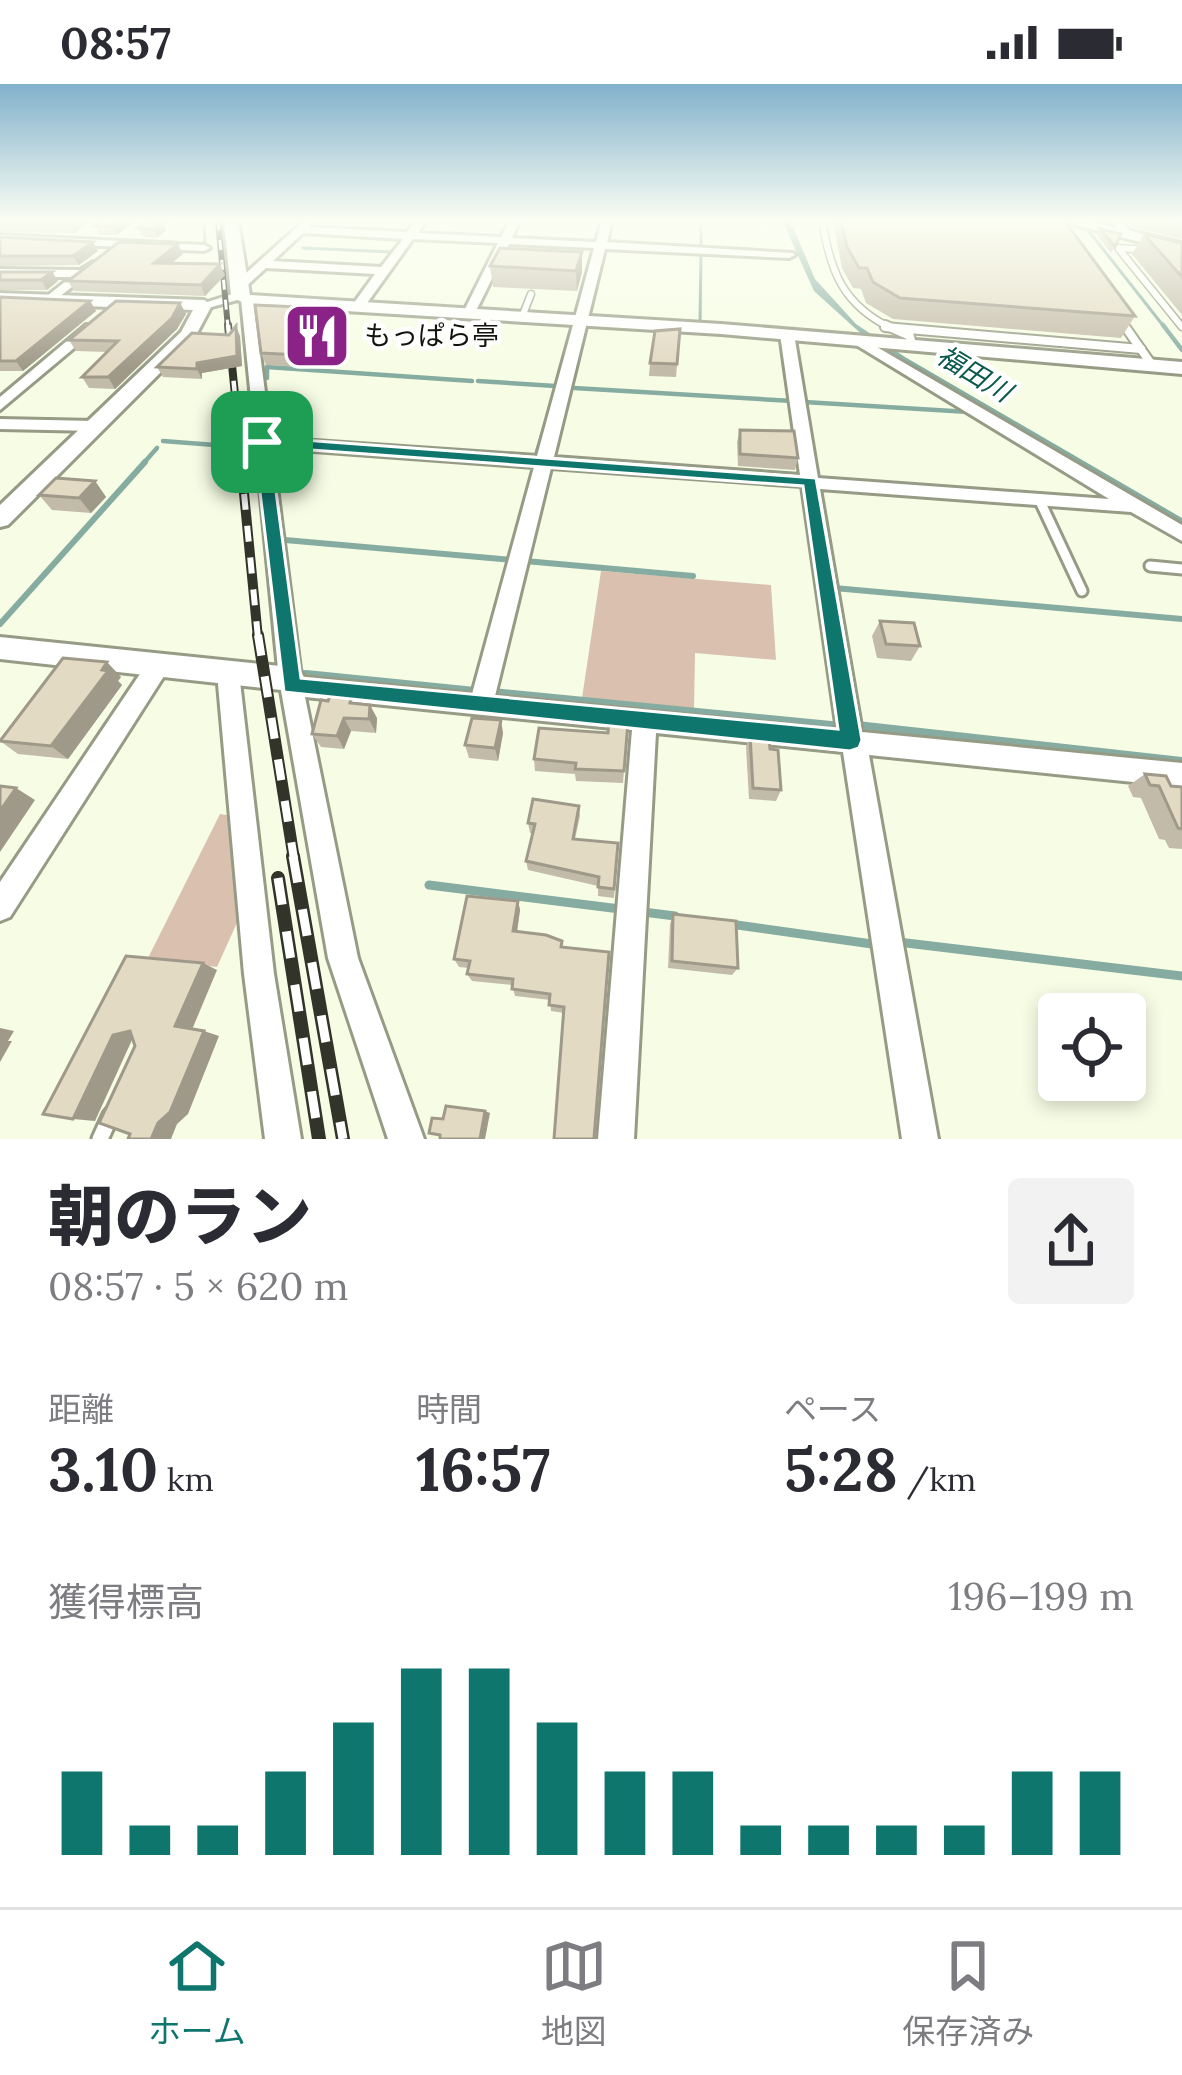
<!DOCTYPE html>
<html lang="ja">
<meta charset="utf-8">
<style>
:root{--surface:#fff;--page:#f2f2f3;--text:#2b2b33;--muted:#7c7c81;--line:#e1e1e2;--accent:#0f766e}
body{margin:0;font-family:Lora,"Noto Sans JP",serif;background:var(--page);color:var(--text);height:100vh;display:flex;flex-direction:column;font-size:45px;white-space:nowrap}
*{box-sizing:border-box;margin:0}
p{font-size:39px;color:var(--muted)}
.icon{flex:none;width:66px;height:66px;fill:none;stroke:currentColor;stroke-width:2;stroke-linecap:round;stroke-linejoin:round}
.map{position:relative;height:1055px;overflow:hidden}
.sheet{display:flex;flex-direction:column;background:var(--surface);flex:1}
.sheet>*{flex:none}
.fabs{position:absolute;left:1038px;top:909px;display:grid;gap:24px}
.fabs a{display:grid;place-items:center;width:108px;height:108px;border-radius:12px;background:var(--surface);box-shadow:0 6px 18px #0003;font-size:60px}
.pin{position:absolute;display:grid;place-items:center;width:102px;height:102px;color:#fff;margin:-51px;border-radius:24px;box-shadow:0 6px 18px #0006}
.round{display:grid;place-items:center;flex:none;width:126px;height:126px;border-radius:12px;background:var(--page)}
.headline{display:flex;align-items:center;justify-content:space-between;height:204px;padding:0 48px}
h1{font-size:66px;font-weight:800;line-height:90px}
.stats{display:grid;grid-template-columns:repeat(3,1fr);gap:18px;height:204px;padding:12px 48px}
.stats div{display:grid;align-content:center}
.stats b{font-size:60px;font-weight:800}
.stats small{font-size:33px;font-weight:400}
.stats p{font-size:33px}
.chart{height:336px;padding:24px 48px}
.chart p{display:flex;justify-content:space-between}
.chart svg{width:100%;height:216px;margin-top:12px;stroke:var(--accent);stroke-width:6}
.status{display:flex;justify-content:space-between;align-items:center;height:84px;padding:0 60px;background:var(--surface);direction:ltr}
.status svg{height:33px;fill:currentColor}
.dock{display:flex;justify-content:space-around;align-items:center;height:168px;border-top:3px solid var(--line);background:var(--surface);font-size:33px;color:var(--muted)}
.dock a{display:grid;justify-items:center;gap:6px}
.dock .selected{color:var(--accent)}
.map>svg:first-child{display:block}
</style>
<div class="status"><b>08:57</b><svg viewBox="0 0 49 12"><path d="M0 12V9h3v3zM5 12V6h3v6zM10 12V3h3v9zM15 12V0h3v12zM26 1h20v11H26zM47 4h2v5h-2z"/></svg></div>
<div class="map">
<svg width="1182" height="1055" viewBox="0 0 1182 1055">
<rect width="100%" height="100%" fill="#f7fde5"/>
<g fill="#dac1af">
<polygon points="601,487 771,501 776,576 695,569 694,625 582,614"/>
<polygon points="220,730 233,732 245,821 217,883 148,874"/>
</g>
<polygon fill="#86aca2" points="782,136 790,136 815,195 856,240 905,273 1182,434 1182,443 867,255 814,207"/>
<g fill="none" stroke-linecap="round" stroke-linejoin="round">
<g stroke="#86aca2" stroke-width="3">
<polyline points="204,136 205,162"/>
<polyline points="701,136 701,165"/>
<polyline points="1088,146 1165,244"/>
<polyline points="303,164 393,168"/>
<polyline points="700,239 701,168"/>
<polyline points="337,244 348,228"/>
</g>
<g stroke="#86aca2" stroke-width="4.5">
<polyline points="1163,241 1182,266"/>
<polyline points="309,284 339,241"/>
<polyline points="267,294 267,283 472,297"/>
<polyline points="478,297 555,302"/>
<polyline points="574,304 792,317"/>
<polyline points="804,318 969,328"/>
<polyline points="163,357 215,361 219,357"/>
<polyline points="535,375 556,304"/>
<polyline points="142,381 157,364"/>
</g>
<g stroke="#86aca2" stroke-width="6">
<polyline points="285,456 512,476"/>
<polyline points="525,477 693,492"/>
<polyline points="834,504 1182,535"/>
<polyline points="0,540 145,378"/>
</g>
<g stroke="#86aca2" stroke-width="8">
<polyline points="306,590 475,607"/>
<polyline points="493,608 841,642"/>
<polyline points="857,641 1182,677"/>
</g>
<g stroke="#86aca2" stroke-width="9">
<polyline points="429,801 620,825"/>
<polyline points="643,828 675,832"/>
<polyline points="730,840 872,860"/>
<polyline points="898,858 1182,892"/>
</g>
<g stroke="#969b85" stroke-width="9">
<g id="service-far3">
<path d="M822,136C830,187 843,221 891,244"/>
<polyline points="1149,166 1118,164 1182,243"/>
<polyline points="522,233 531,210"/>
<polyline points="1119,235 1126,244"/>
<polyline points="885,243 902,244"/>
</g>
</g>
<g stroke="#969b85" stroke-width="12">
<g id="service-far2">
<polyline points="885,241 910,252 912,261"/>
<polyline points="1124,241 1152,281"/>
<polyline points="885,243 1141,265"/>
</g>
</g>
<g stroke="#969b85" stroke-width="15">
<g id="service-far1">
<polyline points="1039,415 1082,507"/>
<polyline points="1150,482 1182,485"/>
</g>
</g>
<g stroke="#969b85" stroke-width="21">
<polyline id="service" points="100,1055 111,1031"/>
</g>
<g stroke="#969b85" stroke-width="6">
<g id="minor">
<path d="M305,136L315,137L309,143L407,148L417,136H427L418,149L501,153L510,136H520L512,154L596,158L602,136H612L607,158L793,169L795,171L789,174L605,165L554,373L800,391L780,250L787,246L794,250L818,394L1109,415L853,259L851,256L858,252L1182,441V457L1131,428L820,405L862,648L1182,679V703L869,671L938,1055H902L843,668L656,649L634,1055H598L632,646L305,613L358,874L424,1055H388L328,874L279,595L241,215L204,225L198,221L239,208L253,216L271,354L537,372L594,164L509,160L475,229L469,233L463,229L498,159L413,155L362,226L357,227L351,223L375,190L266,184L243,205H235V199ZM303,149L403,155L381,183L273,177ZM272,364L534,383L472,610L301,593ZM551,384L802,402L837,646L495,612Z"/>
<polygon points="1109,136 1120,136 1134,151 1125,153"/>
<polygon points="0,151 204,161 210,164 204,167 0,157"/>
<polygon points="93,178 97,180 97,184 51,219 47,218 47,212 71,193 0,193 0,185 80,186"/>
<polygon points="86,241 98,244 0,326 0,313"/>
<polygon points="0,335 95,337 103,342 95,347 0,345"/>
<polygon points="158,573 166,575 169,582 166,589 10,833 0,837 0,798 150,575"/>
<polygon points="228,580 236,582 239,589 274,890 301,1055 265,1055 244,890 217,589 220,582"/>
</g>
</g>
<g stroke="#969b85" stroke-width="6">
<g id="tertiary">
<polygon points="224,136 238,136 250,211 721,240 1182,278 1182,290 721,250 247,221 231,212"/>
<polygon points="0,209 204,216 212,221 194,255 8,441 0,443 0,421 181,248 193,226 0,219"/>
<polygon points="0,553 290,583 300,586 305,595 300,604 290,607 0,575"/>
</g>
</g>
<g stroke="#969b85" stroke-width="6">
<polygon id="secondary" points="1057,136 1084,136 1182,159 1182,169"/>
</g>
<use href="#service-far3" stroke="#fff" stroke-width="6"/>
<use href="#service-far2" stroke="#fff" stroke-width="8"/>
<use href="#service-far1" stroke="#fff" stroke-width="9"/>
<use href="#service" stroke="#fff" stroke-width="15"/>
<use href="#minor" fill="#fff" fill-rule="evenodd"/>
<use href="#tertiary" fill="#fff" fill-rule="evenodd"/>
<use href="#secondary" fill="#fff" fill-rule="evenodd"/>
<g stroke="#32342a" stroke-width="6">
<polyline id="rail-far4" points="218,136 228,244"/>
</g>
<g stroke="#32342a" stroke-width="8">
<polyline id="rail-far3" points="228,241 242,381"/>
</g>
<g stroke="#32342a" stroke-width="10">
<polyline id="rail-far2" points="241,378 258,554"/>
</g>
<g stroke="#32342a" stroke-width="12">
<polyline id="rail-far1" points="258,551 294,775"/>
</g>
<g stroke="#32342a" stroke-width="14">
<g id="rail">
<polyline points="293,772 343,1055"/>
<polyline points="278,794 319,1055"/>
</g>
</g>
<use href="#rail-far4" stroke="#fff" stroke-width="3" stroke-dasharray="10" stroke-linecap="butt"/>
<use href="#rail-far3" stroke="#fff" stroke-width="4.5" stroke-dasharray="14" stroke-linecap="butt"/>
<use href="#rail-far2" stroke="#fff" stroke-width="6" stroke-dasharray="16" stroke-linecap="butt"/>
<use href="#rail-far1" stroke="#fff" stroke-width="8" stroke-dasharray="21" stroke-linecap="butt"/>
<use href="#rail" stroke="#fff" stroke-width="9" stroke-dasharray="27" stroke-linecap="butt"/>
</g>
<g fill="#c3bba9">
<polygon points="0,136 91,136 74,149 0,148"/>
<polygon points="136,136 117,151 100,151 95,142"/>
<polygon points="833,136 1064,136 1135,232 1121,254 893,235 866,219 861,205 853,204 842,184"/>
<polygon points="1125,136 1182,136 1182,155 1132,143"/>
<polygon points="164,141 166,146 157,154 143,153 138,144"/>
<polygon points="1100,145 1121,150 1111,169 1097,151"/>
<polygon points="1144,150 1182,159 1182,231 1132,170"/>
<polygon points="0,153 93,158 98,167 79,181 0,182"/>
<polygon points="183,170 172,179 225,191 205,212 74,207 68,197"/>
<polygon points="490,182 582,188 577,207 493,203"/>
<polygon points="0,188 52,188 58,197 47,206 0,206"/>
<polygon points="0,213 90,217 96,227 23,287 0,287"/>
<polygon points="180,219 186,230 177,245 115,305 89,304 82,293 107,268 76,267 69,256"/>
<polygon points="301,223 305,234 303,237 329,251 305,283 266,281 261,269"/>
<polygon points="680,245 676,293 649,292 650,279"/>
<polygon points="240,252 242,282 202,289 202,295 163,293 157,283"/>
<polygon points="740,346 798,374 795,386 738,382 737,358"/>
<polygon points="95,397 106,413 91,429 52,426 39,411"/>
<polygon points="880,537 920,562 911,577 877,574 872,552"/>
<polygon points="121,593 118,597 122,601 68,675 18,670 0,657"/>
<polygon points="359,620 377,634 376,649 351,647 344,665 321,663 312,650"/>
<polygon points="628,638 623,699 576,697 575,690 535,687 534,675 608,649"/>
<polygon points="503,649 498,677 469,674 465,661"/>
<polygon points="750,651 770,665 781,706 776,717 749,715 746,663"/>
<polygon points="1145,690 1171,702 1182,703 1182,765 1169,764 1165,756 1159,755 1141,714 1133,713 1128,702"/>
<polygon points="579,722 580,732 575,755 618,759 614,814 598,812 598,802 528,786 526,777 533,749 530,749 528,739"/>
<polygon points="518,817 520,826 517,847 562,857 563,863 609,868 554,1055 564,929 551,927 550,916 515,912 512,901 472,897 467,890 469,884 459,883 454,875"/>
<polygon points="673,830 738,884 732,891 668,884 670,840"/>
</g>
<g fill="#9f9989">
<polygon points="75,136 91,136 74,149 69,140"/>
<polygon points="120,136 136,136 117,151 112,142"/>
<polygon points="154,136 171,136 164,141 166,146 157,154 153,145"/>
<polygon points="93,158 98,167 79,181 73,172"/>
<polygon points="178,160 183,170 159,189 154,179"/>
<polygon points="582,168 582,188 577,207 576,187"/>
<polygon points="220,180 225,191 205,212 201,201"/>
<polygon points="52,188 58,197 47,206 41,196"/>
<polygon points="90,217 96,227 23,287 16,277"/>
<polygon points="180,219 186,230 177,245 115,305 108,293"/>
<polygon points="301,223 305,234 295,248 291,236"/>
<polygon points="325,239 329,251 305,283 300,271"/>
<polygon points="236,242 240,252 242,282 202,289 202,295 197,285 197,279 237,272"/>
<polygon points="95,397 106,413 91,429 79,414"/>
<polygon points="107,578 121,593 118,597 122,601 68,675 51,662"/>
<polygon points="370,621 377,634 376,649 369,635"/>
<polygon points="344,634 351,647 344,665 337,652"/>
<polygon points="501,636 503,649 498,677 495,664"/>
<polygon points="16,704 35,716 0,768 0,727"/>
<polygon points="518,817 520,826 516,855 513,847"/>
<polygon points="203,879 217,886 191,948 175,942"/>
<polygon points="0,944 14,947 8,957 12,957 0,978"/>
<polygon points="130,947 148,952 132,956 95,1037 73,1035 113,951"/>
<polygon points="204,947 219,952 188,1030 177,1040 171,1055 151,1055"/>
<polygon points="485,1027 490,1029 485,1055 480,1055"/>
</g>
<g fill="#e3dac4" stroke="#9f9989" stroke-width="3">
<polygon points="0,136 75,136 69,140 0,139"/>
<polygon points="102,136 120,136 112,142 95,142"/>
<polygon points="148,136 154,136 153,137 162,137 153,145 138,144"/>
<polygon points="841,136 1064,136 1135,232 900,214 873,198 867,184 859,184 847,163"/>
<polygon points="1100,145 1121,150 1115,163"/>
<polygon points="1144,150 1182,159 1182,193"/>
<polygon points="0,153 93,158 73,172 0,172"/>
<polygon points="119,158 178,160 154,179 220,180 201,201 68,197"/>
<polygon points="500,164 582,168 576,187 490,182"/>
<polygon points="0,188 52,188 41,196 0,196"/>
<polygon points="0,213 90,217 16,277 0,277"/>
<polygon points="116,217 180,219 172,234 108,293 82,293 118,257 69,256"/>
<polygon points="255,221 301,223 291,236 325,239 300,271 261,269"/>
<polygon points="236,242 237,272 197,279 197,285 157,283 192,249 229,251"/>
<polygon points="680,245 677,280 650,279 655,247"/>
<polygon points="740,346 794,347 798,374 740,370"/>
<polygon points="56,394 95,397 79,414 39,411"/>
<polygon points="880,537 914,539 920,562 886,560"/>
<polygon points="63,574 107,578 102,586 108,587 51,662 0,657"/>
<polygon points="332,607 353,609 350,619 370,621 369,635 344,634 337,652 312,650 321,616 328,617"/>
<polygon points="472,634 501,636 495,664 465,661"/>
<polygon points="609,636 628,638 624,687 575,685 576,679 534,675 539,644 608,649"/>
<polygon points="750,651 769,653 770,665 778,666 781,706 753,704"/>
<polygon points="1145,690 1166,692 1171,702 1182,703 1182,745 1178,744 1159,702 1150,701"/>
<polygon points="0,702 16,704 0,727"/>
<polygon points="533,715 579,722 573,755 618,759 614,805 598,803 599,793 526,777 535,740 528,739"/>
<polygon points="467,812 518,817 513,847 546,851 562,857 561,863 609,868 594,1054 596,1055 554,1055 564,923 549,921 550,910 512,905 513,895 467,890 470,877 454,875"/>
<polygon points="673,830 736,837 738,884 672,877"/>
<polygon points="126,872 203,879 175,942 204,947 170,1028 158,1039 151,1055 128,1055 130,1050 99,1039 135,962 130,947 113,951 73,1035 43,1030"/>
<polygon points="446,1022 485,1027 480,1055 440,1055 440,1051 429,1049 432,1034 443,1035"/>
</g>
<linearGradient id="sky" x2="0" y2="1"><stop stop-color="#81b1cc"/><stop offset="0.48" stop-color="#fbfef3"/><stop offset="1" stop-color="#fbfef3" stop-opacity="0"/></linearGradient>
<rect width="1182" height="284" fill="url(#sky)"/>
<path fill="#0f766e" stroke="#fff" stroke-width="3" fill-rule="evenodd" d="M262,353L816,394L862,656L859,664L850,667L284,608L254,358ZM270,363L803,402L838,645L301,594Z"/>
<defs>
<g id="restaurant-square" transform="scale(3.45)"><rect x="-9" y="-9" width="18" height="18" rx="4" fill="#8a2288" stroke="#fff"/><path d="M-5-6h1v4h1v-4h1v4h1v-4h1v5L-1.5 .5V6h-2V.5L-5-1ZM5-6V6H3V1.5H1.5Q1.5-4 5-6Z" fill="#fff"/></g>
</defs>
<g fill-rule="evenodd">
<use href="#restaurant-square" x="317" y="252"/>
</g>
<g text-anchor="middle" stroke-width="9" stroke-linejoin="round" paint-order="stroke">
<g font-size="27" fill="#12140c" stroke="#fff" text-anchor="start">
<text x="364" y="261">もっぱら亭</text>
</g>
<g font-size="27" font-style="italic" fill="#0b594b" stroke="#fff">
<text transform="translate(974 290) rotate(31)" y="9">福田川</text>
</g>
</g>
</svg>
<div class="fabs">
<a><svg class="icon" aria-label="locate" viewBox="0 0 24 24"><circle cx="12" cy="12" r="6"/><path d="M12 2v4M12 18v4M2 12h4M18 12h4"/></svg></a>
</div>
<div class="pin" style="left:262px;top:358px;background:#1e9e55"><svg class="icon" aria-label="arrive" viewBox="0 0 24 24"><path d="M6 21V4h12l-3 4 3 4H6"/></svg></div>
</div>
<section class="sheet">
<div class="headline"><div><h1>朝のラン</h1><p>08:57 · 5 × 620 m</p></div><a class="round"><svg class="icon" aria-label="share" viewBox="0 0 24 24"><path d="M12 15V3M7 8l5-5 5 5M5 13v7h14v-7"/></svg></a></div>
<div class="stats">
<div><p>距離</p><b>3.10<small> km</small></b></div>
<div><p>時間</p><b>16:57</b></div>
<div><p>ペース</p><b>5:28<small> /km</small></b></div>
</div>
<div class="chart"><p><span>獲得標高</span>196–199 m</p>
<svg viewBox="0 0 160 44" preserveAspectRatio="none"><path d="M5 44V27M15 44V38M25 44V38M35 44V27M45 44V17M55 44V6M65 44V6M75 44V17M85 44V27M95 44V27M105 44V38M115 44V38M125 44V38M135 44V38M145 44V27M155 44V27"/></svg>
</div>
</section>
<nav class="dock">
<a class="selected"><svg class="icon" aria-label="home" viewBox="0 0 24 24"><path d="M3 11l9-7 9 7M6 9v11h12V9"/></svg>ホーム</a>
<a><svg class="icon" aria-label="map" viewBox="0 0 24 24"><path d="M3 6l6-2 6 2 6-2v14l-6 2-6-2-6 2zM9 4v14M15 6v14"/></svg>地図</a>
<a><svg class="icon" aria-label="saved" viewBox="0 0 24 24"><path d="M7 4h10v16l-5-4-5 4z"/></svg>保存済み</a>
</nav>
